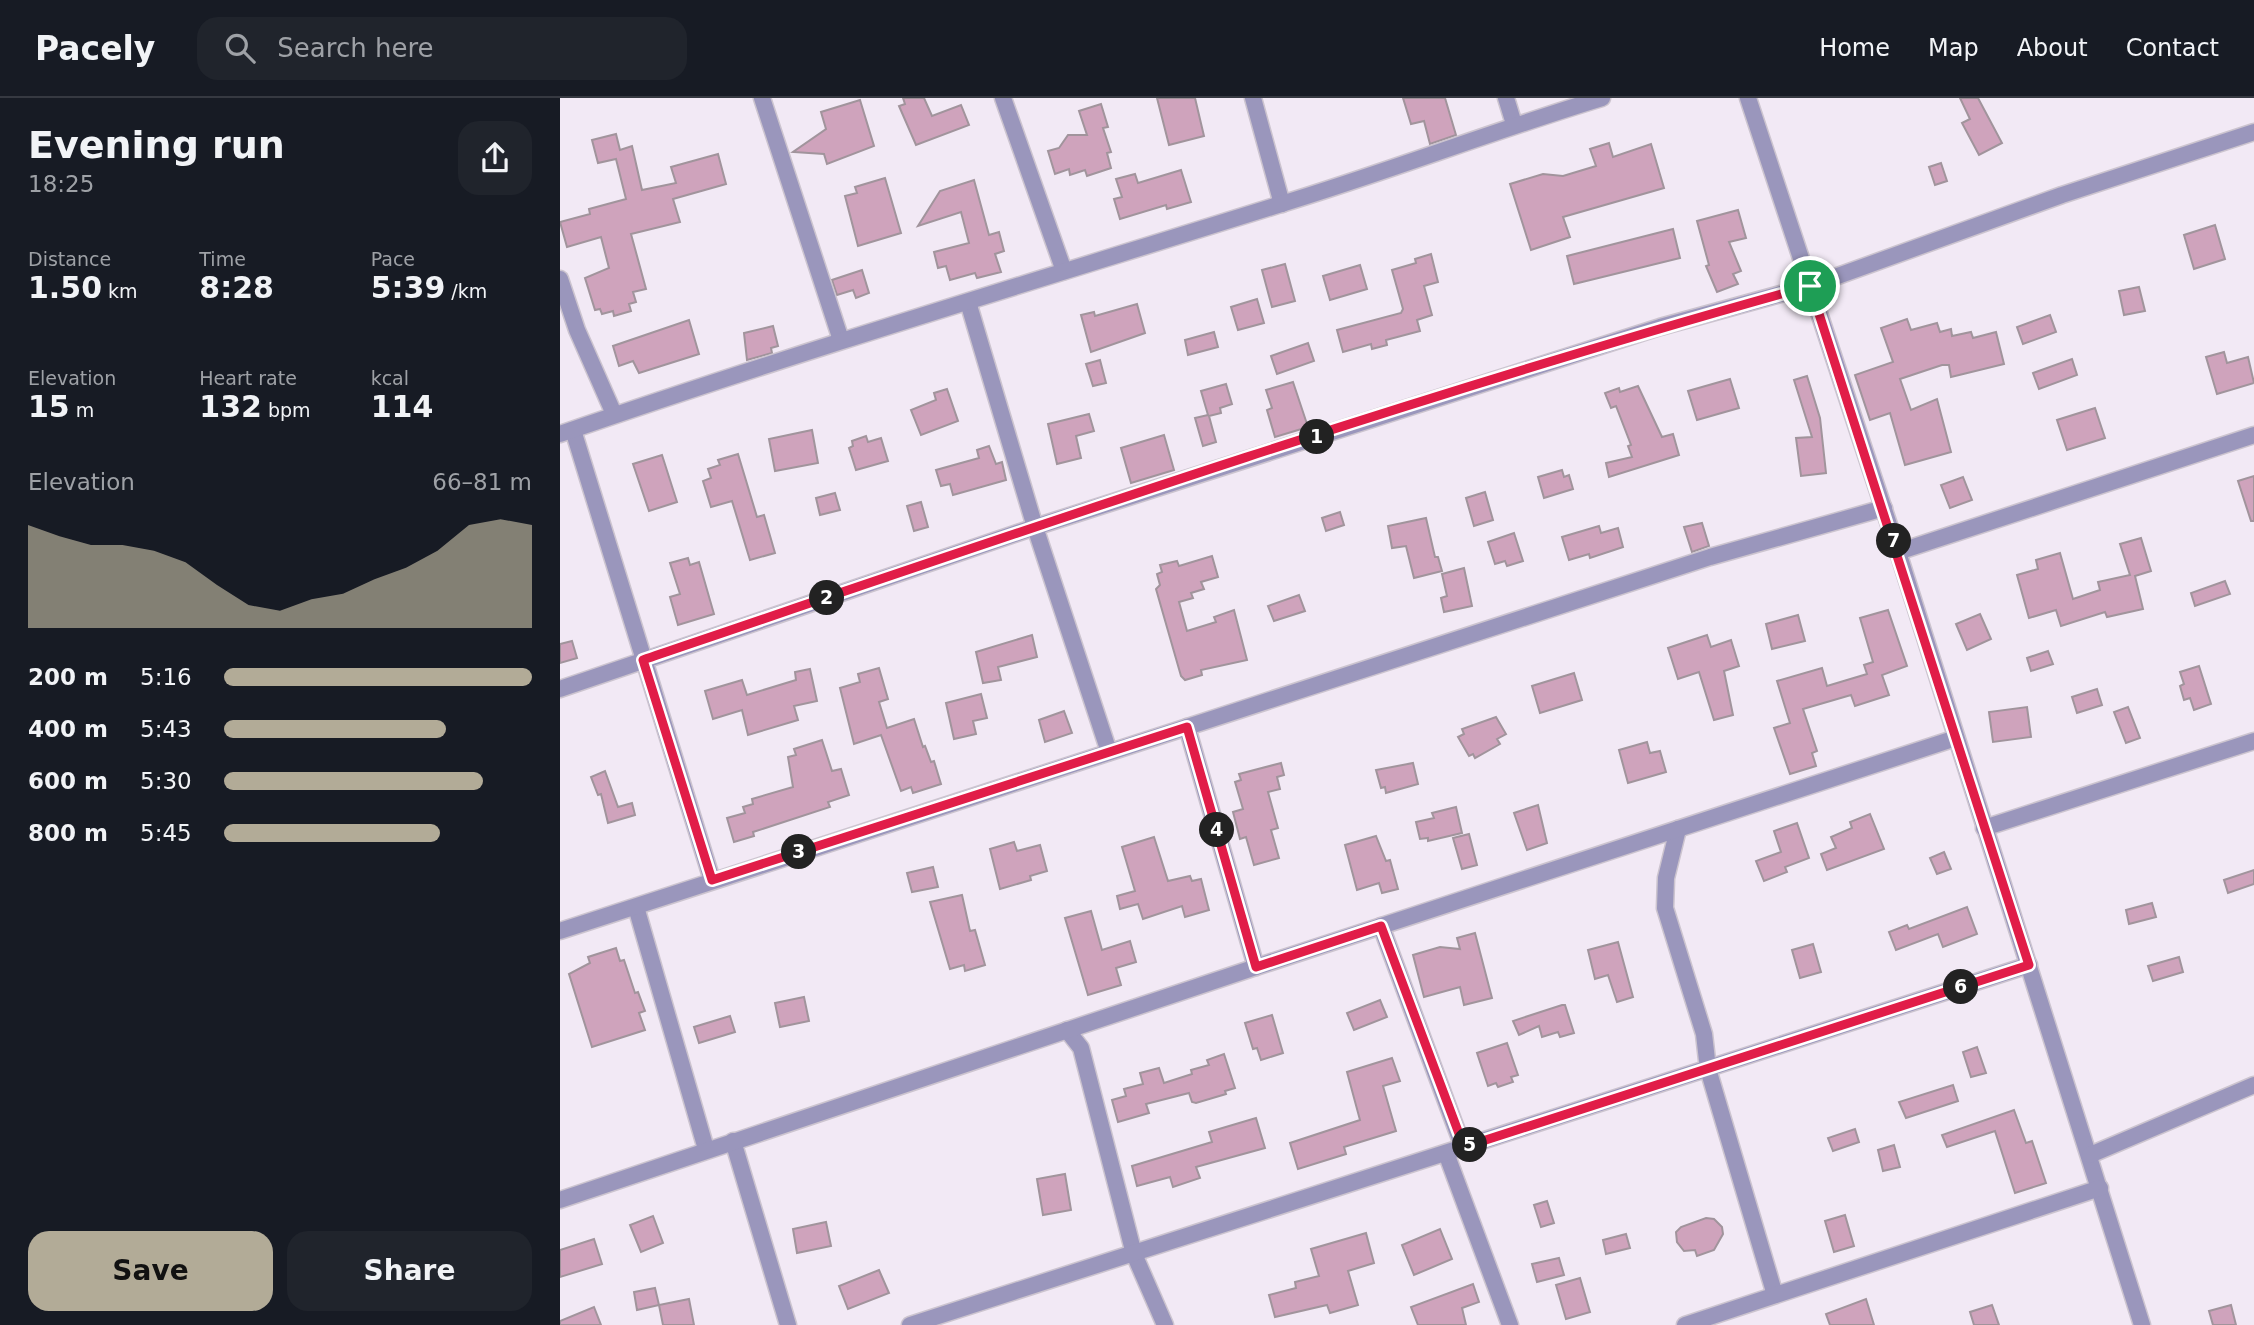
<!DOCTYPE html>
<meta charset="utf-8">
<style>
:root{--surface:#171b24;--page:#20242c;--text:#f1f3f6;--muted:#9ea1a6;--line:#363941;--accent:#b2ab97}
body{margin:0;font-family:"DejaVu Sans",sans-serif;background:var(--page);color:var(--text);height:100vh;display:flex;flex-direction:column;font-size:26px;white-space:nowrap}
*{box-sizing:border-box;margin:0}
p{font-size:23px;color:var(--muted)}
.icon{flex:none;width:38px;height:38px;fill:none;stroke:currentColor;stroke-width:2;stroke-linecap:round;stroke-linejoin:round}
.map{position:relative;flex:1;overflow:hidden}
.side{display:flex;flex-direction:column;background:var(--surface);width:560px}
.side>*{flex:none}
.pin{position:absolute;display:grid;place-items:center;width:60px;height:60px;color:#fff;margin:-30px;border:4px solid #fff;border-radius:50%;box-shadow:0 2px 7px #0007}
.km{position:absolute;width:35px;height:35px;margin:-18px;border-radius:50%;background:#222;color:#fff;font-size:19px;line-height:35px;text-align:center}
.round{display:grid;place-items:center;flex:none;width:74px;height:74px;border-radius:21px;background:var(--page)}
.head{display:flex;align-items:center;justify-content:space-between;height:119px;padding:0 28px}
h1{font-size:38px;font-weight:800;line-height:52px}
.metrics{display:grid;grid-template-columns:repeat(3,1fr);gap:10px;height:119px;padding:7px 28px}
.metrics div{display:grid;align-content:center}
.metrics b{font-size:30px;font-weight:800}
.metrics small{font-size:19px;font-weight:400}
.metrics p{font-size:19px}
.chart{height:196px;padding:14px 28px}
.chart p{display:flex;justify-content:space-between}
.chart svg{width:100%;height:126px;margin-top:7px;fill:var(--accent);opacity:.7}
.cta{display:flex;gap:14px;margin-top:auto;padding:14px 28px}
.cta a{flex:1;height:80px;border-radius:21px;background:var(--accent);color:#111;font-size:28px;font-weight:800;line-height:80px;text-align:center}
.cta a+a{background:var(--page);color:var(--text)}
ul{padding:0 28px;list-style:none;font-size:23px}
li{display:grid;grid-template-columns:112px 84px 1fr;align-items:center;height:52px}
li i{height:18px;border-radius:9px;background:var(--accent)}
header{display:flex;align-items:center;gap:42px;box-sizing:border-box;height:98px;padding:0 35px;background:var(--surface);border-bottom:2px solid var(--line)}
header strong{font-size:33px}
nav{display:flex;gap:38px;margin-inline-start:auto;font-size:24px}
.search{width:490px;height:63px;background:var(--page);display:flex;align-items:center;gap:18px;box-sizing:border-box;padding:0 24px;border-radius:21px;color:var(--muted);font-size:26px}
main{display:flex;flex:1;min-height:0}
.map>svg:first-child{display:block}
</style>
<header>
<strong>Pacely</strong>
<div class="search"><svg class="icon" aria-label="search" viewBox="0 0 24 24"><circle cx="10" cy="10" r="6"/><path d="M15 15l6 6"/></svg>Search here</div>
<nav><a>Home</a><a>Map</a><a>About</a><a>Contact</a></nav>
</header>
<main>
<section class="side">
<div class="head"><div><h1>Evening run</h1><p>18:25</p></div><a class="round"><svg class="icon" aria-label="share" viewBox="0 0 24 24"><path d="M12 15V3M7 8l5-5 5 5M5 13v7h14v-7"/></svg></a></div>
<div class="metrics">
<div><p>Distance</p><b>1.50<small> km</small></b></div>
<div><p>Time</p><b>8:28</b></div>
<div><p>Pace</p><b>5:39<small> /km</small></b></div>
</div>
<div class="metrics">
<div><p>Elevation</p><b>15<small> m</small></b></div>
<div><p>Heart rate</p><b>132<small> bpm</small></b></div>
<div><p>kcal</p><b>114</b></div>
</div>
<div class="chart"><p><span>Elevation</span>66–81 m</p>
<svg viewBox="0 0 160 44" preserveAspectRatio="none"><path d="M0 44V8L10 12L20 15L30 15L40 17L50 21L60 29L70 36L80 38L90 34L100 32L110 27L120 23L130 17L140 8L150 6L160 8V44z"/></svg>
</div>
<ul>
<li><b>200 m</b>5:16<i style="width:100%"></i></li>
<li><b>400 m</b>5:43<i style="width:72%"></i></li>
<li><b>600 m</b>5:30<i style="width:84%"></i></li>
<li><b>800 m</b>5:45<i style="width:70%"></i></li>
</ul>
<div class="cta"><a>Save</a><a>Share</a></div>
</section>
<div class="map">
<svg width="1694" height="1227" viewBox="0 0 1694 1227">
<rect width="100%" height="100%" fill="#f2e9f5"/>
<g fill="#cfa3bc" stroke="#a1949c" stroke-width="2">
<polygon points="343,0 364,0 372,18 401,7 409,27 356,47 339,8 345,6"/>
<polygon points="597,0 635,0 644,38 609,47"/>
<polygon points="843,0 885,0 896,37 870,46 864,23 851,26"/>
<polygon points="1400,0 1418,0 1442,45 1419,57 1402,25 1410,21"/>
<polygon points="300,2 314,48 267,66 264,56 233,54 266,31 261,14"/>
<polygon points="541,6 548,29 543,30 551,54 547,55 551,70 527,78 525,72 510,77 509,71 495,76 488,53 499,50 508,37 527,37 519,13"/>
<polygon points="56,36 60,52 72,48 82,92 116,85 111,69 158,56 166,86 113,101 120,124 71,136 86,191 73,194 76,204 69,206 71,213 54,218 53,213 42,216 40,211 35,212 25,180 49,170 41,139 7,149 0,124 30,116 29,111 66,101 56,61 38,65 32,42"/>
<polygon points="1049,45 1053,59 1091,46 1104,90 1003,119 1010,139 971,152 950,86 983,76 1003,78 1036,68 1030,51"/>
<polygon points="1381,65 1387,83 1375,87 1369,69"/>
<polygon points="621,72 631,104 607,111 606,107 560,121 554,101 562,99 556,81 575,76 578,85"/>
<polygon points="325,80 341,135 298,148 285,98 297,95 295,89"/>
<polygon points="414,82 429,137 439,134 444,153 435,156 441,174 417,180 415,175 390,182 386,168 378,170 374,154 409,145 401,114 358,128 380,93"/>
<polygon points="1178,112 1186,140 1169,144 1181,173 1173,176 1178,186 1157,194 1146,168 1149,167 1137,123"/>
<polygon points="1655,127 1665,161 1634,171 1624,137"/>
<polygon points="1113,131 1120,160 1014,186 1007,158"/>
<polygon points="871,156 878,184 864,188 872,217 857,222 860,233 826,242 827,247 812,251 811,246 783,254 777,232 841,215 843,211 832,172 856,165 855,161"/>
<polygon points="725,166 735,203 712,209 702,172"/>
<polygon points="800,167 807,191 770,202 763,178"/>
<polygon points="302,172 309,195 296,200 293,192 277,197 272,182"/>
<polygon points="1579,189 1585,213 1564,217 1559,193"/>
<polygon points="697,201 704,225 678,232 671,209"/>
<polygon points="577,206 585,235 531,254 521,217 534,214 535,218"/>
<polygon points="1490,217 1496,234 1463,246 1457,229"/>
<polygon points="1347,221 1351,232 1377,225 1380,234 1391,231 1392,238 1411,234 1413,240 1436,234 1444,266 1391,279 1389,267 1382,267 1340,281 1351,312 1377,301 1391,354 1345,367 1330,315 1310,322 1295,277 1333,264 1321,230"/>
<polygon points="129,222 139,256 79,275 73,263 59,268 53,248"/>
<polygon points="213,228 218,248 211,250 212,255 187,262 184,235"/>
<polygon points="654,234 658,249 628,257 625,242"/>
<polygon points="748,245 754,263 717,276 711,258"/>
<polygon points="1664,254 1667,265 1688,259 1694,285 1657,296 1646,259"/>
<polygon points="1512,261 1517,277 1479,291 1473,275"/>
<polygon points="540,262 546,285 533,288 526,266"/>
<polygon points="1247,278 1260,320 1266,375 1241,378 1236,340 1252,339 1234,282"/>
<polygon points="1170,281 1179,310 1137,322 1128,293"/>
<polygon points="733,284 748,329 715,339 707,312 712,310 706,292"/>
<polygon points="666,286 672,306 660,310 661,315 649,318 656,344 643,348 635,320 648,317 641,293"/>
<polygon points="1078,288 1102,339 1113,336 1119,357 1049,379 1046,365 1072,359 1068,348 1071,347 1056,308 1051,310 1045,295 1059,290 1060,294"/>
<polygon points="387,291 398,323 361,337 351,312 376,302 374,295"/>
<polygon points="1535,310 1545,340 1507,352 1497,322"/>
<polygon points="529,316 534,333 516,338 521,360 497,366 488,326"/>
<polygon points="252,332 258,365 215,373 209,341"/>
<polygon points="604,337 614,372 571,385 561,350"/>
<polygon points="306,338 308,344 321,340 328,363 296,372 289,350 293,348 292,343"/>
<polygon points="429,348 436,366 442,364 446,382 393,397 390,386 381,388 376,372 419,360 417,352"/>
<polygon points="178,356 197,419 204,417 215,455 190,462 172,403 151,409 143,383 151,380 148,371 160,367 158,362"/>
<polygon points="102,357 117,404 89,413 73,366"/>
<polygon points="1002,372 1004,379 1009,377 1013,391 984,400 978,379"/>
<polygon points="1694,378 1694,423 1691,423 1678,383"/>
<polygon points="1403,379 1412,402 1390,410 1381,387"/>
<polygon points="925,394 933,422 914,428 906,400"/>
<polygon points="275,395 280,412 260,417 256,400"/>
<polygon points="361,404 368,429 354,433 347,408"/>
<polygon points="780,414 784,427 766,433 762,420"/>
<polygon points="866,420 875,459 878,459 882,473 854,480 846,448 832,450 828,428"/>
<polygon points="1142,425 1149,448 1132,454 1124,429"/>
<polygon points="1039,428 1041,435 1058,430 1063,449 1030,460 1029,456 1009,462 1002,439"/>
<polygon points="954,435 963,463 947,468 945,463 935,466 928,444"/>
<polygon points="1581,440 1591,473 1575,478 1583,511 1547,519 1545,514 1501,528 1496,512 1469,520 1457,477 1478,471 1476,462 1500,455 1513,501 1540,492 1538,484 1570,477 1560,446"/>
<polygon points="652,458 658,479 641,484 644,491 631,495 633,500 619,504 627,533 656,524 654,519 674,512 687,562 641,572 642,577 625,582 621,578 596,491 600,487 597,476 602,474 600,467 617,463 619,468"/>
<polygon points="128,460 130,467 139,464 154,516 118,527 110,499 120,496 110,465"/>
<polygon points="904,470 912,508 884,514 881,500 887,498 882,476"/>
<polygon points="1665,483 1670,496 1635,508 1631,495"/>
<polygon points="739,497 745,513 714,523 708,508"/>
<polygon points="1328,512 1347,568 1322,577 1329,597 1295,608 1291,597 1243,611 1257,653 1252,655 1256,668 1230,676 1214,630 1230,625 1217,583 1262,570 1267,588 1307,576 1304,567 1313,564 1300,520"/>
<polygon points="1420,516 1431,541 1407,552 1396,526"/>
<polygon points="1238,517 1245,543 1212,551 1206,526"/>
<polygon points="472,537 477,559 438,569 441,582 423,585 416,554"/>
<polygon points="1147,537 1151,549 1171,542 1179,568 1164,573 1173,617 1154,622 1139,574 1118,581 1108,550"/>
<polygon points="12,543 17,560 0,565 0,546"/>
<polygon points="1488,553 1493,566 1471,573 1467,560"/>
<polygon points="1639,568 1651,606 1634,612 1630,600 1624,602 1620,588 1624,586 1620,574"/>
<polygon points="319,570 328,601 319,604 327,630 354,621 363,649 365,648 371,664 374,663 381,686 353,695 351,689 341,693 321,637 294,646 280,590 300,584 298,576"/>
<polygon points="250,571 257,603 234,608 238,622 188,637 182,612 153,621 145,593 182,582 187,597 236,582 235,574"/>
<polygon points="1014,575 1022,602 980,615 972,588"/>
<polygon points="1537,591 1542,607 1517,615 1512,599"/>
<polygon points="421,596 427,620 413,623 416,636 394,641 386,605"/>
<polygon points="1467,609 1471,639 1433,644 1429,614"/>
<polygon points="1568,609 1580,640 1566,645 1554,614"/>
<polygon points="504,613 512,635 485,644 479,622"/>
<polygon points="936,619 946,636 937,641 940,646 915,660 913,656 909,658 898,639 904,636 902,631"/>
<polygon points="262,642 272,673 281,671 289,697 268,704 270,709 193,734 194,738 174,744 167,720 185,715 183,709 193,706 192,701 233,689 228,659 236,657 234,651"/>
<polygon points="1087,644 1090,655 1100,653 1106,674 1068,685 1059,652"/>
<polygon points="721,665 724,677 717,679 720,691 708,694 718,730 711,732 719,760 694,767 686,739 680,741 673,714 683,711 675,684 681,682 679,676"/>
<polygon points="853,665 858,686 826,695 825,689 821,690 816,672"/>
<polygon points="45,673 58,709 72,705 75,717 48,725 41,696 38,697 31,679"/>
<polygon points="978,707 987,745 967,752 954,715"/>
<polygon points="896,709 902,735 868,743 868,740 860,741 856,724 874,720 872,715"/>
<polygon points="1310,716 1324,751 1267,772 1261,756 1276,750 1271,739 1292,730 1290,724"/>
<polygon points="1237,725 1249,760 1225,769 1227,774 1204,783 1196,763 1221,754 1214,733"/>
<polygon points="909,736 917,767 902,771 893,740"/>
<polygon points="816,738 826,763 830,762 838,791 822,795 819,785 797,792 785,747"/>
<polygon points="594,739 608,783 630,778 632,783 641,781 649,812 625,819 622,808 583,821 578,806 560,811 557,798 575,793 562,749"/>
<polygon points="454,744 457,753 480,747 487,773 470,778 471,782 440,791 430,751"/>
<polygon points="1384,754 1391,771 1377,776 1370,760"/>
<polygon points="373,769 378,789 352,794 347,775"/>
<polygon points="1694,772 1694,786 1668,795 1664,782"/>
<polygon points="402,797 410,833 415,832 425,867 405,873 404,867 390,871 370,804"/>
<polygon points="1592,805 1596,819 1569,826 1566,812"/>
<polygon points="1407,809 1417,836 1383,849 1378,836 1336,852 1329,834 1347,827 1349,831"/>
<polygon points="531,813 542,852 570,843 576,864 556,870 561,887 528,897 505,820"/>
<polygon points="915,835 932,900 904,907 900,889 864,899 853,857 880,849 900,851 897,840"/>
<polygon points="1058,844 1073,899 1057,904 1048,877 1035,881 1028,852"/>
<polygon points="1253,846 1261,874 1240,880 1232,852"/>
<polygon points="56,850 60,863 64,862 75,895 78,894 85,913 79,915 85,932 32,949 9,876 30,865 28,859"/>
<polygon points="1619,859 1623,874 1593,883 1588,868"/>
<polygon points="244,899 249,923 220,929 215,905"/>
<polygon points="820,902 827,919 794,932 787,915"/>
<polygon points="1002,907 1005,907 1014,935 1000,939 998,934 982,939 979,928 959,937 953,923"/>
<polygon points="712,917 723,955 701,962 697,950 693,951 685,925"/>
<polygon points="170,918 175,934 139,945 134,929"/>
<polygon points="947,945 958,977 951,979 953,984 938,989 936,985 928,988 917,955"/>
<polygon points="1417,949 1426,975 1411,979 1403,954"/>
<polygon points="664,956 675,990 665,993 666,996 636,1005 632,1004 629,995 586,1006 589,1015 558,1024 552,1002 566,998 564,991 583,986 580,975 599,970 604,985 632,976 631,972 649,967 647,962"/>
<polygon points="832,960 840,983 823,988 836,1033 784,1049 786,1056 738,1071 730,1045 800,1022 787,974"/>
<polygon points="1393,987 1398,1003 1346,1020 1339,1004"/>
<polygon points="1454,1012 1466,1045 1472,1043 1486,1085 1455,1095 1435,1033 1387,1049 1382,1037"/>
<polygon points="696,1020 705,1050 636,1069 640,1080 613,1089 610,1079 577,1088 572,1068 652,1044 649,1034"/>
<polygon points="1295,1031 1299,1044 1273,1053 1268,1040"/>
<polygon points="1334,1047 1340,1069 1323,1073 1318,1052"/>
<polygon points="505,1076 511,1112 483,1117 477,1081"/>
<polygon points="987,1103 994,1125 981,1129 974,1107"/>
<polygon points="1285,1117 1294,1148 1274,1154 1265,1123"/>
<polygon points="93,1118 103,1145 81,1154 70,1127"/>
<polygon points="1146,1120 1154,1121 1162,1129 1163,1136 1154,1152 1137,1158 1135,1152 1124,1153 1117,1144 1116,1134 1121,1129"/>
<polygon points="266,1124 271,1148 237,1155 233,1131"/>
<polygon points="880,1131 892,1161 854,1177 842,1147"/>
<polygon points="806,1135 814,1165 788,1173 798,1207 770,1215 767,1207 715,1219 709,1197 736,1190 735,1184 759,1178 751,1151"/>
<polygon points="1066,1136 1070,1150 1046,1156 1043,1142"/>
<polygon points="34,1141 42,1166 0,1179 0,1152"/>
<polygon points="999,1160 1004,1177 977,1184 972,1166"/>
<polygon points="319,1172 329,1195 288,1211 279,1188"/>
<polygon points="1020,1180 1030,1214 1006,1221 996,1187"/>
<polygon points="913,1186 919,1204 902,1210 906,1227 858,1227 851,1209"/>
<polygon points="95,1190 99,1207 77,1212 74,1194"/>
<polygon points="129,1201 134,1227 103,1227 99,1207"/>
<polygon points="1306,1201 1314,1227 1270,1227 1266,1216"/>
<polygon points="1432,1207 1439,1227 1414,1227 1410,1214"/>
<polygon points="1671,1207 1676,1227 1653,1227 1649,1213"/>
<polygon points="34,1209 41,1227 0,1227 0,1223"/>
</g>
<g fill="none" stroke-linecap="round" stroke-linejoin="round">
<g stroke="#ccc4cf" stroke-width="19">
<g id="minor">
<polyline points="202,0 281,242"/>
<polyline points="443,0 504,173"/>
<polyline points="693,0 722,106"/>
<polyline points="946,0 954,26"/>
<polyline points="1188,0 1338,454 1582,1227"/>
<polyline points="0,181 17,232 54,316"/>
<polyline points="408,204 475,429 549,654"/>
<polyline points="13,332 152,782"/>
<path d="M0,336C238,254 478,182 718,107C827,74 933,33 1042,0"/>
<polyline points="1338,454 1694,337"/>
<polyline points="0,591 475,429 1100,229 1250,188 1502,97 1694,34"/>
<polyline points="627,629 696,869"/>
<polyline points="1424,730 1694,643"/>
<polyline points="1118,731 1106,780 1105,810 1144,936 1148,971 1215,1197"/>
<polyline points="76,809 146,1051"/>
<polyline points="821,828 903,1049"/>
<polyline points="0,833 1150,459 1324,410"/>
<polyline points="507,932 521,950 574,1156 605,1227"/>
<polyline points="173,1043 228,1227"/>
<polyline points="886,1055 950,1227"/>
<polyline points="1530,1057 1694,987"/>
<polyline points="0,1102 696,869 1396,640"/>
<polyline points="350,1227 1469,867"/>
<polyline points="1125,1227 1540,1090"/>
</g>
</g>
<use href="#minor" stroke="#9a96bc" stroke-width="16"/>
</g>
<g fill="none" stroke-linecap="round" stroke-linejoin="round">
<g stroke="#fff" stroke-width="14">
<path id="route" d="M1250,188L1469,867L904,1049L821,828L696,869L627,629L152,782L83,562C470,430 857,297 1250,188Z"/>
</g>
<use href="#route" stroke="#e11d48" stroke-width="9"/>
</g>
</svg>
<div class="pin" style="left:1250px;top:188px;background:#1e9e55"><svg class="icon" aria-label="arrive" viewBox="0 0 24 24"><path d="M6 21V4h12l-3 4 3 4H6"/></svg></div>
<b class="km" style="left:757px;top:339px">1</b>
<b class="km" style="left:267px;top:500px">2</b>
<b class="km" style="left:239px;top:754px">3</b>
<b class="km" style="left:657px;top:732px">4</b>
<b class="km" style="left:910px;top:1047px">5</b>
<b class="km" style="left:1401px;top:889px">6</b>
<b class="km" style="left:1334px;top:443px">7</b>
</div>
</main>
